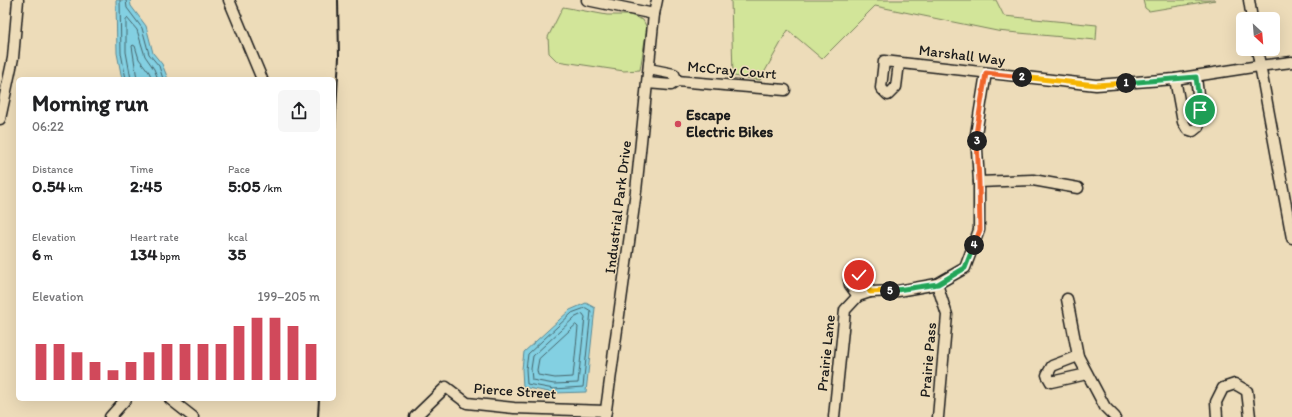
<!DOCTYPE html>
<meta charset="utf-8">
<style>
:root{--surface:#fff;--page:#f6f6f6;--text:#202124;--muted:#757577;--accent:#d1495b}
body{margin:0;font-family:Itim,sans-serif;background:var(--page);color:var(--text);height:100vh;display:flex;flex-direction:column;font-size:15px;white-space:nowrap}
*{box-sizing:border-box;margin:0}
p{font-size:13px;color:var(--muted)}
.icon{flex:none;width:22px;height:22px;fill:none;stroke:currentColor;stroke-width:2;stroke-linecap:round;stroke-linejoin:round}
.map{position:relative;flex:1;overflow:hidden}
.sheet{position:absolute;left:16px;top:77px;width:320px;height:324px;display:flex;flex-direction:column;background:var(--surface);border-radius:6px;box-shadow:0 4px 16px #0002}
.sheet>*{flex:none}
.needle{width:26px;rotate:154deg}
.controls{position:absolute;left:1236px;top:12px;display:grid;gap:8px}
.controls a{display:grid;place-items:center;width:44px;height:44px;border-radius:6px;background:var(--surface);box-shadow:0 4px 16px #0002;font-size:20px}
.pin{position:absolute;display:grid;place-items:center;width:34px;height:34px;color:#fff;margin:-17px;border:2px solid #fff;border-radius:50%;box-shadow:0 1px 4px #0007}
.km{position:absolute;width:20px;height:20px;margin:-10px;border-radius:50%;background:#222;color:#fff;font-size:11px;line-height:20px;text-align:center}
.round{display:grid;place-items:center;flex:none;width:42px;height:42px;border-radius:6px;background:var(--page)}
.head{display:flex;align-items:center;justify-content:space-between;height:68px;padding:0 16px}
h1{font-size:22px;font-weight:800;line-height:30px}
.metrics{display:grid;grid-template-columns:repeat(3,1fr);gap:6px;height:68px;padding:4px 16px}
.metrics div{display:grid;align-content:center}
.metrics b{font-size:17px;font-weight:800}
.metrics small{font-size:11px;font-weight:400}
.metrics p{font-size:11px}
.chart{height:112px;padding:8px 16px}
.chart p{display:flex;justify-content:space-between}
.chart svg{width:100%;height:72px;margin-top:4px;stroke:var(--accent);stroke-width:6}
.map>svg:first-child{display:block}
</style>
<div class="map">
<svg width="1292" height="417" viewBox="0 0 1292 417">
<rect width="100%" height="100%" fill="#eddcb9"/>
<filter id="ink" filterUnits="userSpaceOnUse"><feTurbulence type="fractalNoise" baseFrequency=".025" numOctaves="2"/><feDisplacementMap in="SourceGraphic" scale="8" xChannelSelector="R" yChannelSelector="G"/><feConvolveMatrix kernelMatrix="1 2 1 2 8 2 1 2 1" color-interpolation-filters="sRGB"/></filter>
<g filter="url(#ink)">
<g fill="#d2e599" stroke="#77805a">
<polygon points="731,0 996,0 1004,16 1097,25 1096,40 997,31 875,6 822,59 788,30 760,80 733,76"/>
<polygon points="1143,0 1215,0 1149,11 1145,8"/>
<polygon points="563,7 607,15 630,15 643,20 647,28 640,70 624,71 557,61 549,53 548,37"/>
</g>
<g fill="#83d0e2" stroke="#5a8893">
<polygon points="116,0 130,0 131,6 146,26 153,53 162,64 168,79 122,79 117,53"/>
<polygon points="586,303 595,308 586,392 554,393 523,387 522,369 524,352 570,310"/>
</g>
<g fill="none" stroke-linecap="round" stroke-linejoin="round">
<g stroke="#45646b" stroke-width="1">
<polyline points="120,0 121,53 126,79"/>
<polyline points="126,0 127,8 142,28 149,54 159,66 163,79"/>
<polyline points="131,79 126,52 126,20 127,18 137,30 145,56 154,69 158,79"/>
<polyline points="137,79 132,46 133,45 135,46 139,59 149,72 152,79"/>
<polygon points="586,308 591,311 583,387 554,389 527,384 526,369 528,354 572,313"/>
<polygon points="583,314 585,317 578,383 554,384 532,380 531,369 533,356 574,318"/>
<polygon points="576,325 578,327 573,377 555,378 538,375 537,370 539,359"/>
</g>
<g stroke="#1c1c1c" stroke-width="13">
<g id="minor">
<polyline points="229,0 262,79"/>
<polyline points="587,0 654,14"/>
<polyline points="1249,0 1252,19"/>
<polyline points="1257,49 1292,238"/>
<polyline points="899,63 896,87 888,95 881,88 884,61 1096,85 1175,79 1259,66 1292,62"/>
<polyline points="649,69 674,74 677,81"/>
<polyline points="1175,79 1183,122 1187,129 1193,131 1198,127 1201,120 1196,77"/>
<polyline points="647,83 671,85 677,81 785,90"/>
<polyline points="0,119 13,58 18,0"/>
<polyline points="979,182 1033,180 1078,188"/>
<polyline points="937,284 947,315 938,417"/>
<polyline points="858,296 850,285 849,279 859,275 865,281 870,292"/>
<polyline points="1067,299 1078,356 1105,407 1115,417"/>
<polyline points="1078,356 1052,366 1047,375 1051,382 1087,374"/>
<polyline points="170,399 193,417"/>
<polyline points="110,417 126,399"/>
<polyline points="415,417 446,387 467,403 514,408 606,411"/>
<polyline points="605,417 636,191 654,14 657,0"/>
<polyline points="834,417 845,310 858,296 870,292 898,291 937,284 965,268 979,230 979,182 976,134 986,73"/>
<polyline points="1217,417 1216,402 1223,388 1235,384 1247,391 1250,417"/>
</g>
</g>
<use href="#minor" stroke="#eddcb9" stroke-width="10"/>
<g stroke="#1c1c1c" stroke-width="2">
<polyline points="334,147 339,57 338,0"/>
<polyline points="318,417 319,399"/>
</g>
</g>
</g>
<g fill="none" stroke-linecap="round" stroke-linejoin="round" filter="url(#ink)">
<g stroke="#fff" stroke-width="8">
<polyline id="split-1" points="1126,83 1196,77 1200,110"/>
</g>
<g stroke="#fff" stroke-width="8">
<polyline id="split-2" points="1022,77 1096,85 1126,83"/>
</g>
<g stroke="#fff" stroke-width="8">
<polyline id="split-3" points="977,141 976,134 986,73 1022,77"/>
</g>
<g stroke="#fff" stroke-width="8">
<polyline id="split-4" points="974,245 980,230 979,182 977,141"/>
</g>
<g stroke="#fff" stroke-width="8">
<polyline id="split-5" points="890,291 938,284 965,268 974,245"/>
</g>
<g stroke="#fff" stroke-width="8">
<polyline id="split-6" points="859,275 865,281 870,292 890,291"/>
</g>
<use href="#split-1" stroke="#22a559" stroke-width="5"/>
<use href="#split-2" stroke="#f5b400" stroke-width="5"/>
<use href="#split-3" stroke="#f0652b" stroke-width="5"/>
<use href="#split-4" stroke="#f0652b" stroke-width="5"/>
<use href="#split-5" stroke="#22a559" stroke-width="5"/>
<use href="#split-6" stroke="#f5b400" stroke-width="5"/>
</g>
<circle fill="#d1495b" stroke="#eddcb9" stroke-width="1.5" cx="678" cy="124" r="4"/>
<g text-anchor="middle" stroke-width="3" stroke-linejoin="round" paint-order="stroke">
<g font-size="15" fill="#1c1c1c" stroke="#eddcb9">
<text transform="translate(962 55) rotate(7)" y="5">Marshall Way</text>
<text transform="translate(732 70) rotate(5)" y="5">McCray Court</text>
<text transform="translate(618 207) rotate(-83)" y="5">Industrial Park Drive</text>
<text transform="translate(826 353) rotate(-84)" y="5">Prairie Lane</text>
<text transform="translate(928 360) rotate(-85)" y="5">Prairie Pass</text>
<text transform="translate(515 391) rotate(4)" y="5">Pierce Street</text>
</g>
<g font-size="15" font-weight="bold" fill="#1c1c1c" stroke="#eddcb9" text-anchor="start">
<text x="686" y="120">Escape<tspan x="686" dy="17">Electric Bikes</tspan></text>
</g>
</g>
</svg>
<div class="controls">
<a><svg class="needle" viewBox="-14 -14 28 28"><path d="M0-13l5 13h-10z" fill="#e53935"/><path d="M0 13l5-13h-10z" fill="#757577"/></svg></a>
</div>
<div class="pin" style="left:1200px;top:110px;background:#1e9e55"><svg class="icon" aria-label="arrive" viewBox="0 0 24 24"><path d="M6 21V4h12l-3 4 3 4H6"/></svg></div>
<div class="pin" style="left:859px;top:275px;background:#d93025"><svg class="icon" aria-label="check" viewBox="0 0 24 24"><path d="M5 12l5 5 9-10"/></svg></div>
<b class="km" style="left:1126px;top:83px">1</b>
<b class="km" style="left:1022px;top:77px">2</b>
<b class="km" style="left:977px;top:141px">3</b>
<b class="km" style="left:974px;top:245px">4</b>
<b class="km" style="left:890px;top:291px">5</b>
<section class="sheet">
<div class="head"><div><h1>Morning run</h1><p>06:22</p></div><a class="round"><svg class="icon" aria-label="share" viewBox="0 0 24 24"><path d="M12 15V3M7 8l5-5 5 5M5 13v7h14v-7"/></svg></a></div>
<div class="metrics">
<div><p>Distance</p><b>0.54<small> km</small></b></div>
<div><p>Time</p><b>2:45</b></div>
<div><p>Pace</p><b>5:05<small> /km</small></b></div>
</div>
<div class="metrics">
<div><p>Elevation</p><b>6<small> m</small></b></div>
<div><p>Heart rate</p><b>134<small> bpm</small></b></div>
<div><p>kcal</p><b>35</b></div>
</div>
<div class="chart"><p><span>Elevation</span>199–205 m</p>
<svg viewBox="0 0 160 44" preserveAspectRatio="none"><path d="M5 44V22M15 44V22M25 44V27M35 44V33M45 44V38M55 44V33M65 44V27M75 44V22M85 44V22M95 44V22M105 44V22M115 44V11M125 44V6M135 44V6M145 44V11M155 44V22"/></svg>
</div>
</section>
</div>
